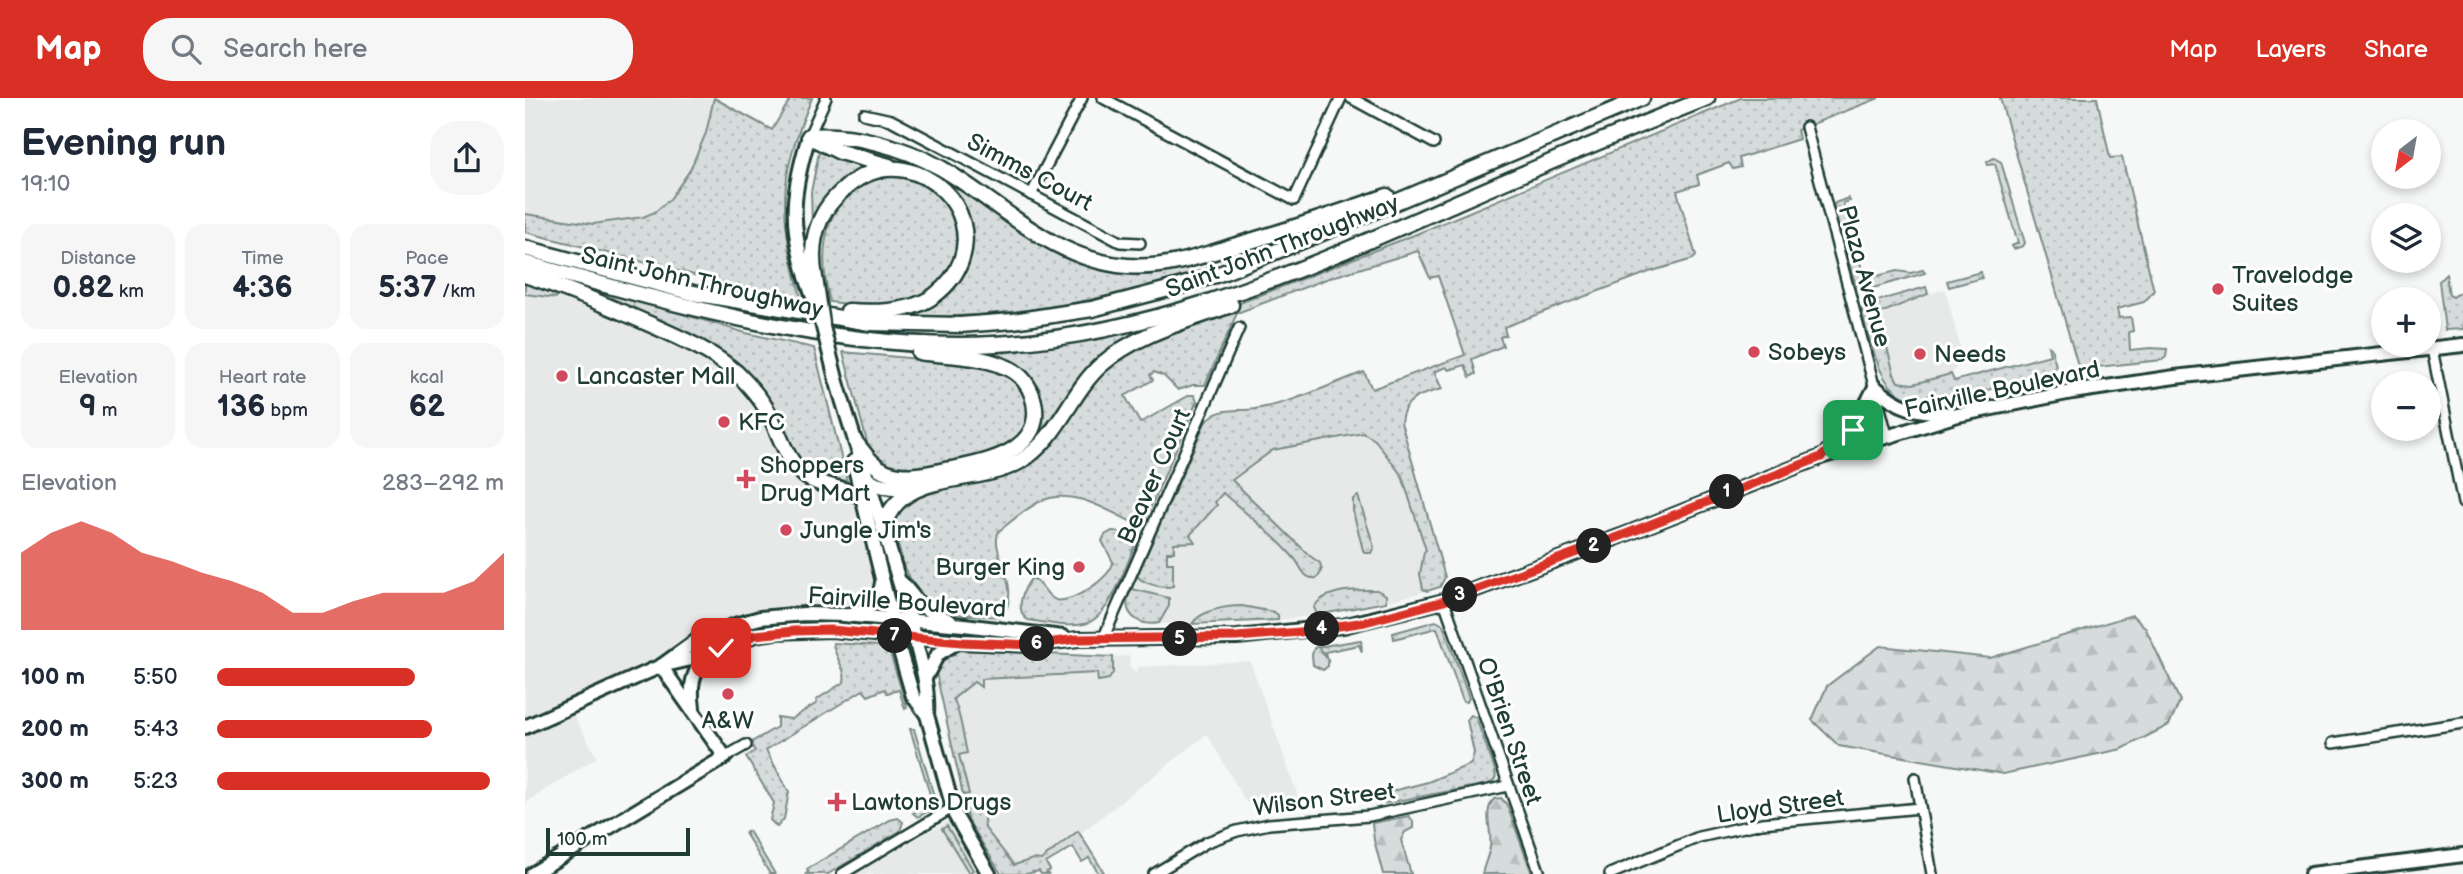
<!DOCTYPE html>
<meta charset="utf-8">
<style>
:root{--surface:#fff;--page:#f6f6f7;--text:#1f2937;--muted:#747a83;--accent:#d93025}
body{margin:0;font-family:"Balsamiq Sans",sans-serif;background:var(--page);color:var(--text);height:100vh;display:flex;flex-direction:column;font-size:26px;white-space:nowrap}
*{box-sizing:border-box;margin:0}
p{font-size:23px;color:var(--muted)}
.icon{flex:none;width:38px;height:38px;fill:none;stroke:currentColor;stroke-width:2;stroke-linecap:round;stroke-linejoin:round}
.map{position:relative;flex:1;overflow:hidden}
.details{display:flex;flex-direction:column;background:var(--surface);width:525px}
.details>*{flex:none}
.needle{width:46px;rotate:211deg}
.tools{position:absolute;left:1846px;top:21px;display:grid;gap:14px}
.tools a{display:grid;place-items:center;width:70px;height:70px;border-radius:50%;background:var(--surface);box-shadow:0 4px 10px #0003;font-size:35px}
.scale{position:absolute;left:21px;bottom:18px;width:144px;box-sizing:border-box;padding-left:7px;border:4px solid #1f3d34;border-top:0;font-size:19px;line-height:24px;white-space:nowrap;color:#1f3d34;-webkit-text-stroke:5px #fff;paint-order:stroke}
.pin{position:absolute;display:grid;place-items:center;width:60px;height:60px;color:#fff;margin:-30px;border-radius:14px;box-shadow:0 4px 10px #0006}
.km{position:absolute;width:35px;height:35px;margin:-18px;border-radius:50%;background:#222;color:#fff;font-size:19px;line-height:35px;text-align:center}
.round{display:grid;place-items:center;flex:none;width:74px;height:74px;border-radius:28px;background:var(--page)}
.head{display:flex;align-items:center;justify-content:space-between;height:119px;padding:0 21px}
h1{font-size:38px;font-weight:700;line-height:52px}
.stats{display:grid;grid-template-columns:repeat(3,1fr);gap:10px;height:119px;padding:7px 21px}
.stats div{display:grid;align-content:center;border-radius:18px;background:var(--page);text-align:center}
.stats b{font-size:30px;font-weight:700}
.stats small{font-size:19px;font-weight:400}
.stats p{font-size:19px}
.chart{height:196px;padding:14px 21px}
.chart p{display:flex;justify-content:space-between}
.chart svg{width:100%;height:126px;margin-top:7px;fill:var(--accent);opacity:.7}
ul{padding:0 21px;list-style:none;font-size:23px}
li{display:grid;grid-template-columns:112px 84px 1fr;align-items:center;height:52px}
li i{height:18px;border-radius:9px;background:var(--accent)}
header{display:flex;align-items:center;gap:42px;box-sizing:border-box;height:98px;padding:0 35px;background:var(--accent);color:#fff}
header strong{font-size:33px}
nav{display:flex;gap:38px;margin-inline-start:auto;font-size:24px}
.search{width:490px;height:63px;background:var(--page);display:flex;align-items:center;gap:18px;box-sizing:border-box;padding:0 24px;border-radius:28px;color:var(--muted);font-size:26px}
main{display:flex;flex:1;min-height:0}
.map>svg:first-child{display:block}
</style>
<header>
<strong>Map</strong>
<div class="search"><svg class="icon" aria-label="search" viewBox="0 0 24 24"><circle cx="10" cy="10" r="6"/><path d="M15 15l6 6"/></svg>Search here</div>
<nav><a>Map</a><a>Layers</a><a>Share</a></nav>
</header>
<main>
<section class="details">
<div class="head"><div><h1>Evening run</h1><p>19:10</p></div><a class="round"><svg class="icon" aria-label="share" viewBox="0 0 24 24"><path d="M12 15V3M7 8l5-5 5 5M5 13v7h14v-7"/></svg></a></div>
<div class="stats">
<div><p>Distance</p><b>0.82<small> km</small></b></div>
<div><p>Time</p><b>4:36</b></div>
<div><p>Pace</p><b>5:37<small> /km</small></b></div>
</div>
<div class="stats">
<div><p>Elevation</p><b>9<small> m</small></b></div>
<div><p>Heart rate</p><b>136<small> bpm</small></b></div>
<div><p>kcal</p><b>62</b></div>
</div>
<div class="chart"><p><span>Elevation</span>283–292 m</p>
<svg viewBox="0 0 160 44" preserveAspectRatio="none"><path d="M0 44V17L10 10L20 6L30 10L40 17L50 20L60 24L70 27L80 31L90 38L100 38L110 34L120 31L130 31L140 31L150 27L160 17V44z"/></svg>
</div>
<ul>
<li><b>100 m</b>5:50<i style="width:69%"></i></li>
<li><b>200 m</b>5:43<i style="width:75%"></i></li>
<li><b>300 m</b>5:23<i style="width:95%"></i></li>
</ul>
</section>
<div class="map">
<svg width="1938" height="776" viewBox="0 0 1938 776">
<defs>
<pattern id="grass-dots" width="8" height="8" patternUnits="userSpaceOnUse" patternTransform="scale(1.75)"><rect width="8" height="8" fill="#d6dcdb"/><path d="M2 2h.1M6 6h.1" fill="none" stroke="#b7bebd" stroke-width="1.8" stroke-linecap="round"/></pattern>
<pattern id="forest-firs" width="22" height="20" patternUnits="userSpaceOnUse" patternTransform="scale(1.75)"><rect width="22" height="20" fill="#d6dcdb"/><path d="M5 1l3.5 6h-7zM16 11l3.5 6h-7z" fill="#b7bebd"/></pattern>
</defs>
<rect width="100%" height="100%" fill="#f6f7f7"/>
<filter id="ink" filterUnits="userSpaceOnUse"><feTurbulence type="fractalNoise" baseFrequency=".0143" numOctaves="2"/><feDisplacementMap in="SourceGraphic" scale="14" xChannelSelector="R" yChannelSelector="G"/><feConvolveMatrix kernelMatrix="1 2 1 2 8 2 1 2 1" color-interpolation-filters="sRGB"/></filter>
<g filter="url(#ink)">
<g fill="#e6e9e8">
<polygon points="0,0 189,0 181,35 165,72 137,109 118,119 68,126 0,116"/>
<polygon points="34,188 209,273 271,368 338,399 367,521 298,516 210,527 136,568 44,609 72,659 0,705 0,197 31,200"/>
<polygon points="1420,191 1438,260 1426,276 1388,286 1374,284 1369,276 1353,216 1403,196"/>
<polygon points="838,335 850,342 874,373 880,385 902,453 899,454 895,476 898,491 902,493 861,504 861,497 852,492 817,494 792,505 789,514 792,517 753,522 754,519 738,511 717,508 701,509 671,521 667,526 631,526 634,525 641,499 610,490 604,494 612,476 618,484 648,465 642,465 642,454 649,445 670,444 665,438 692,407 689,404 698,394 769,459 780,477 787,481 792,480 797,473 795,465 785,458 707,382 748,352"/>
<polygon points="604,558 605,570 611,575 613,569 725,563 775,704 722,706 682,636 555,736 552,733 516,762 508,761 489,767 460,730 456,712 450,710 441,712 438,697 444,695 434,656 441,655 432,617 433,607 428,601 450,584 454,589 455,581 588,575 588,559"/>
<polygon points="422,723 425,725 456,776 331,776"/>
</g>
<g fill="url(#grass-dots)" stroke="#7a8c88" stroke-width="2">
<path d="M189,0L247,32L266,0H287C252,81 254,116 276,200L216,189L0,134V116L68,126L118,119L130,114L145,101L165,72L181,35Z"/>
<path d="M1216,0H1354L1272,32L1274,41L1214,60L1216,69L1208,71L1204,65L1172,77L1174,86L1152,93L1171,158L1168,161L1124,174L979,229L981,237L975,239L978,248L947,261L951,276L945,279L940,267L924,272L921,269L909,274L917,291C897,296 878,300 876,324L920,479L915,489L902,493L898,491L895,476L899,454L901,452L877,378L850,342L838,335L748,352L707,382L785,458L795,465L797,473L792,480C778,482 777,469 769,460C749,436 721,416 698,395L690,404L692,407L665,437L670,444L649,445V454H642V465H648V488C638,491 619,486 612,478L680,325C692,308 712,314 730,311C768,305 804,287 839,274L847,291L940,257L913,178L905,180L893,153L804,180L712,215L680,287H668L653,292L639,278L629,274L625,277L628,282L600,298L615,325L665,297H669L672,303L617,429C586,415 548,387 514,404C500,411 487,423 474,433C463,454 499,487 477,519L427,516L401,505L396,500L380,471L368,429V418L384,399L484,373L593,258L674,221L889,137Z"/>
<polygon points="1475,0 1572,0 1585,60 1597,59 1629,193 1619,204 1592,211 1594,220 1606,219 1608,233 1604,234 1605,252 1626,250 1642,251 1641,259 1637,262 1554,271"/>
<path d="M313,45L395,64L538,156L665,167L668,175C600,196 533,211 462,216C437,218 412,220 387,217C416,204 439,186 445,153C448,137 445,120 437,106C418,69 379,64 342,55C332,53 320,51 313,45Z"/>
<polygon points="294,54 345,67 317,84 287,125 286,94"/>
<polygon points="1469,60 1476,64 1500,145 1498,148 1489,151 1487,148 1493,145 1470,66 1463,67 1462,64"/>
<path d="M368,76C381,78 398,82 409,90C413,93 416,99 419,103C443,136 435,180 396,199C369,213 334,207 305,204C291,148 300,85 368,76Z"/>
<polygon points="1323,100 1325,103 1318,105 1340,181 1372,173 1386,175 1398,172 1400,175 1338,193 1332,191 1308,111 1310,105"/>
<polygon points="1456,174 1457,180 1424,189 1422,183"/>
<polygon points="1921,176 1924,197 1928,199 1938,192 1938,231 1920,232 1914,183"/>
<path d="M1401,189L1403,196L1353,216L1369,276L1373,284L1388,286L1426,276L1429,283L1525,257L1523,248L1526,250L1531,268L1528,276L1522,280C1501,284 1479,287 1459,293C1405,307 1368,320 1348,252C1344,239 1338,225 1337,211L1341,206Z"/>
<polygon points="75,191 221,235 289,250 322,383 295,378 275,365 232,288 71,197"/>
<polygon points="619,227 621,233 601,243 507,350 503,346 514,303 467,260 466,252"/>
<polygon points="318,254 459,267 491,280 505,303 504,324 494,342 467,357 381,373 356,365 342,344"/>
<polygon points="833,398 849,449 846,455 840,455 838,452 828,413 828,401"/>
<path d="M587,433C596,433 607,440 609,449C600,471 584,521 559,526C543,530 519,524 503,522C489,513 498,490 507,480C518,484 520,498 531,502C547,506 587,479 588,464L577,443L580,437Z"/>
<path d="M607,491L644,500V508L634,525C612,530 593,512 607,491Z"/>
<path d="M852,492L861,497V504L792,517L789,509C801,490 832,492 852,492Z"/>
<path d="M717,508L749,514L753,517V522L667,526C676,512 701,508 717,508Z"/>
<polygon points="911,523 918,527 944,600 942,604 938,603 912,530 869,541 868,535"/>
<polygon points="836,542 837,554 834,547 800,554 801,558 792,549"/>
<path d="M308,545L355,548L364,552L382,609L380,611L374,592L362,595L360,591L343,598L338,592L241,652L264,694L259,721L252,729L245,722L249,705L221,659L230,653L225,645L252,629V619L266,621L292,605L291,602L319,584C322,571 309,559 308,545Z"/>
<path d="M434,552L588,559V575L584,581L573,583L572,575L456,581V589L449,584L428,601C434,608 439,642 442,655L434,657L444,696L438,697L411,575L418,561Z"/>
<path d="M946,617L951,620L970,672C972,679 970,684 963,686L861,705L854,704L853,699L856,696L903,684L946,666L949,655L942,622Z"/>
<polygon points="385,631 389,631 411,705 407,711 393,719 388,715 407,703"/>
<polygon points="452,710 456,712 458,710 460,730 489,767 508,761 516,762 553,733 580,776 574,776 564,760 557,764 548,749 521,765 525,772 522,774 523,776 516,776 514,773 501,776 476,776 443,722 441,712"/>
<polygon points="373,720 378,724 375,733 303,776 281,776 283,774 282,771 365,722"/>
<polygon points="422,728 448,772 444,775 417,731"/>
<polygon points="224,733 250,776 245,776 220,735"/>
</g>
<g fill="url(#forest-firs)" stroke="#7a8c88" stroke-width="2">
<polygon points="0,177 34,188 31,200 0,196"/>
<polygon points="1607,517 1620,529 1655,603 1644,627 1597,651 1478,676 1314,648 1287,622 1302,588 1355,548 1465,560"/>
<polygon points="793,549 803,562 803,568 798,572 788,567 787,557 789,550"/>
<path d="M976,700L982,707L1007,776H957C959,767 963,759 965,749C968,733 957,715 969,701Z"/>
<polygon points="884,718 888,723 888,730 880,734 876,742 886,776 858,776 849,742 847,725"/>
</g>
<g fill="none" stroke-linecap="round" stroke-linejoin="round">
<g stroke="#1f3d34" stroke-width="14">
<g id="minor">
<polyline points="578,0 769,102 816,0"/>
<polyline points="826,0 909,45"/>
<polyline points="339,16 366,22 595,144 615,145"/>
<polyline points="1281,29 1362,337"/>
<polyline points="284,38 301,0"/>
<polyline points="506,97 557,0"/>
<polyline points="1907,251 1938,405"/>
<polyline points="919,503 1015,776"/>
<polyline points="578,541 714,230"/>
<polyline points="1808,645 1938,625"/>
<polyline points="200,659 221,647"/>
<polyline points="1390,680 1407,776"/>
<polyline points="317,776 427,710"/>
<polyline points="629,776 682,744 712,733 744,726 844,718 983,688"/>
<polyline points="1085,776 1174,739 1237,725 1395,710"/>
</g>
</g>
<g stroke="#1f3d34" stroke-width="18">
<g id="major">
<path d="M281,179C264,124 267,93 284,38"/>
<path d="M311,281C335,363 365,444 386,527C394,557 404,586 402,617L430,717L464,776"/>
<path d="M1302,354L1328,332L1350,289C1377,313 1392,313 1427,316"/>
<polyline points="330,370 374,550 388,598 402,617"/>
<polyline points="377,485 396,508 425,523"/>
<path d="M326,516C345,512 354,504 357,485"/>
<polyline points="136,568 179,558 230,537 250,534 306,532 436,544 506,547 553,541 712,539 818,528 919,503 1096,438 1296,359 1433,317 1547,294 1650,279 1938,247"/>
<polyline points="400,580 413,556 431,545"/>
<path d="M168,610C165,586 167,579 179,558"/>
<polyline points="0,629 136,568 172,542 210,527 235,520 279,516 318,517 439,527 538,539"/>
<polyline points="7,776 200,659 136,568"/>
<polyline points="1786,776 1938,757"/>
</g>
</g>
<g stroke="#1f3d34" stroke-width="19">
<g id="highway">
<path d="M284,38C328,35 377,48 416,70C477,106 527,162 602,168C638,171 671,160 705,149C758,134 810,116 862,98"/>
<polyline points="285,39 315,54 364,68"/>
<polyline points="0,150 168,195 345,225 435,227 488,223 567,211 655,188 697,175 802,133 1117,0"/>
<path d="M0,165C142,204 284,246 432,247C610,248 775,173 935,103C1017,67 1099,33 1182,0"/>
<path d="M0,177C44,191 86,209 129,228C158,241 188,254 212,275C223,286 234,298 242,312C254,333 260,361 279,377C294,389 319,389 338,399"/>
<path d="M290,180C284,147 291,116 317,93C334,77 356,67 380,72C442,86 462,158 410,197C387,215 351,215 323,213"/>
<path d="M331,345C340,356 348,369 362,374C381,381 401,376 420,372C458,366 526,353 507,297C502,283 492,273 478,268C453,257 421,258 394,254"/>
<path d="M329,364C332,369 334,376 339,380C352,390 375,390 391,389"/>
<path d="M358,429C377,370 448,389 494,364C533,342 544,296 576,267C612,235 662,223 706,207"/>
</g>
</g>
<use href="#minor" stroke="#fff" stroke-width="9"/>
<use href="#major" stroke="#fff" stroke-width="12"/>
<use href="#highway" stroke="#fff" stroke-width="14"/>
<g stroke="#1f3d34" stroke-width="18" stroke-linecap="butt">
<polyline id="major-bridge" points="281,179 297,225 311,281"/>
</g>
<g stroke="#1f3d34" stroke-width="19" stroke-linecap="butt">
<polyline id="highway-bridge" points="290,180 297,225"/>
</g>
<use href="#major-bridge" stroke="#fff" stroke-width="12"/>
<use href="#highway-bridge" stroke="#fff" stroke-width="14"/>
</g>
</g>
<g fill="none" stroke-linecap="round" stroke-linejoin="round" filter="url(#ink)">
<g stroke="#fff" stroke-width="14">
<polyline id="route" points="196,550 230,537 269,533 306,532 436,544 506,547 552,541 712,539 775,534 840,524 919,503 1096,438 1296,359 1328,332"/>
</g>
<use href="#route" stroke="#d93025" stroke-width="9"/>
</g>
<g fill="#d1495b" stroke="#fff" stroke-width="2.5">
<circle cx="1693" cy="191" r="7"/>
<circle cx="1229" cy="254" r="7"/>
<circle cx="1395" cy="256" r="7"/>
<circle cx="37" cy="278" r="7"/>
<circle cx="199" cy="324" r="7"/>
<path d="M217.5 370.5h7v7h7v7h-7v7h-7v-7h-7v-7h7z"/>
<circle cx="261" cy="432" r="7"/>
<circle cx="554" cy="469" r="7"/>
<circle cx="203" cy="596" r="7"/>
<path d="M308.5 693.5h7v7h7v7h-7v7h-7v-7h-7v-7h7z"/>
</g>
<g text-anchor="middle" stroke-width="6" stroke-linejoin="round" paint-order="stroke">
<g font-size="24" fill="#1f3d34" stroke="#fff">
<text transform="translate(505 74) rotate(28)" y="8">Simms Court</text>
<text transform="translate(757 148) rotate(-21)" y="8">Saint John Throughway</text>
<text transform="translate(1340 178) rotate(75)" y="8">Plaza Avenue</text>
<text transform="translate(177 184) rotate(13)" y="8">Saint John Throughway</text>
<text transform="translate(1477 291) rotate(-12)" y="8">Fairville Boulevard</text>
<text transform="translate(629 378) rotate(-66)" y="8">Beaver Court</text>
<text transform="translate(382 504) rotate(4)" y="8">Fairville Boulevard</text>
<text transform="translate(985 633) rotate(71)" y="8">O'Brien Street</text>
<text transform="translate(799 701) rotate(-7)" y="8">Wilson Street</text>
<text transform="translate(1255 708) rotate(-8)" y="8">Lloyd Street</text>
</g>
<g font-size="24" fill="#1f3d34" stroke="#fff" text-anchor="start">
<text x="1707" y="185">Travelodge<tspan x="1707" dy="28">Suites</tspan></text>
<text x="1243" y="262">Sobeys</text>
<text x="1409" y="264">Needs</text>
<text x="51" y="286">Lancaster Mall</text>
<text x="213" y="332">KFC</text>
<text x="235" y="375">Shoppers<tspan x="235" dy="28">Drug Mart</tspan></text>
<text x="275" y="440">Jungle Jim's</text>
<text x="540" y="477" text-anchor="end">Burger King</text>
<text x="203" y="630" text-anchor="middle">A&amp;W</text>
<text x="326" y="712">Lawtons Drugs</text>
</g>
</g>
</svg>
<div class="tools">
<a><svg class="needle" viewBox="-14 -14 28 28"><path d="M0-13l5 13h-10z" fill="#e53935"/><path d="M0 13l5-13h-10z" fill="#747a83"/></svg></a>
<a><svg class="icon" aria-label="layers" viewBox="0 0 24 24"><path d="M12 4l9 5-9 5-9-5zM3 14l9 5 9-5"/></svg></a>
<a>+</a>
<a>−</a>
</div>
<div class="scale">100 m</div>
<div class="pin" style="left:1328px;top:332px;background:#1e9e55"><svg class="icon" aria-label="arrive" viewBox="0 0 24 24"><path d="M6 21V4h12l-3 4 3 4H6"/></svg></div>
<div class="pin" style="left:196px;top:550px;background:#d93025"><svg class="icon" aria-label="check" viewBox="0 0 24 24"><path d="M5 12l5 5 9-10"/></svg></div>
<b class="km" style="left:1202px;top:394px">1</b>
<b class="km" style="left:1069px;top:448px">2</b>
<b class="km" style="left:935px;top:497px">3</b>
<b class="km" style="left:797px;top:531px">4</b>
<b class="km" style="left:655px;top:541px">5</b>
<b class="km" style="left:512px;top:546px">6</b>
<b class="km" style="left:370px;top:538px">7</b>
</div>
</main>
